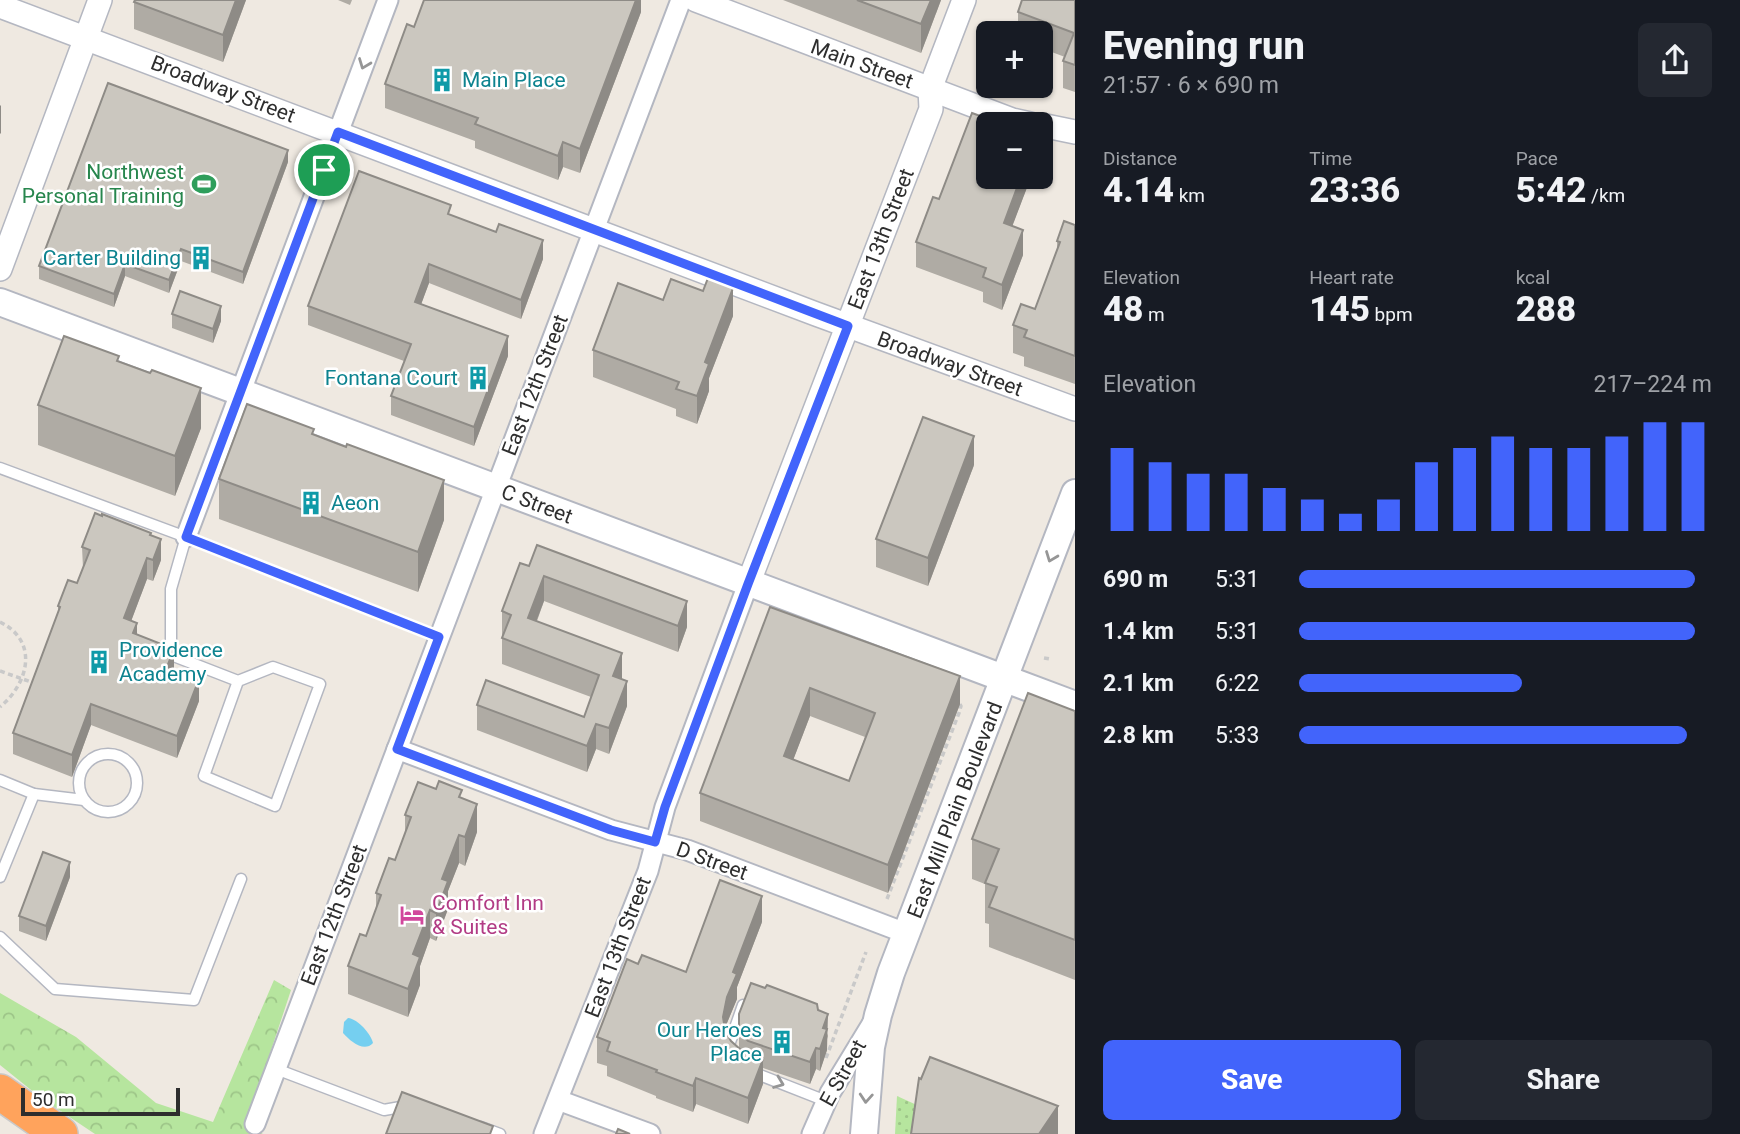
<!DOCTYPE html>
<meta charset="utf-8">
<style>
:root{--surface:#171b24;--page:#242831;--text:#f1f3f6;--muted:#9ea1a6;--accent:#4264fb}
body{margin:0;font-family:Roboto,sans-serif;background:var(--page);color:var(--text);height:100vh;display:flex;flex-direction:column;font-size:26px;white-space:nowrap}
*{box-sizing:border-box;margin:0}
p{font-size:23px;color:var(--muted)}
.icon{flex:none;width:38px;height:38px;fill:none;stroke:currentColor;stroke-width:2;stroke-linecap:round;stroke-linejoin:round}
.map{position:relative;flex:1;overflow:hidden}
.side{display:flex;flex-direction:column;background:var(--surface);width:665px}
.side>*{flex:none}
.tools{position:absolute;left:976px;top:21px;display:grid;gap:14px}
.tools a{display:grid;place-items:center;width:77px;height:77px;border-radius:10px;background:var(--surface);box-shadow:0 2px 5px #0004;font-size:35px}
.scale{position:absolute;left:21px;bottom:18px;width:159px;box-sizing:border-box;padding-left:7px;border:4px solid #2e2e2e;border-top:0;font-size:19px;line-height:24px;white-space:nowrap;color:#2e2e2e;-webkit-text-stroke:5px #fff;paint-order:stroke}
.pin{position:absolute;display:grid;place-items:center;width:60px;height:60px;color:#fff;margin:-30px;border:4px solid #fff;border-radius:50%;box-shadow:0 2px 7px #0007}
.round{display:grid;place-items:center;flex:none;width:74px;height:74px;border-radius:10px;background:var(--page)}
.head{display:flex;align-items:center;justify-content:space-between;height:119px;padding:0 28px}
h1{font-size:38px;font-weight:800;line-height:52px}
.stats{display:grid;grid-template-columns:repeat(3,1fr);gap:10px;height:119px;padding:7px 28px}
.stats div{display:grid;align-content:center}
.stats b{font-size:35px;font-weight:800}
.stats small{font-size:19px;font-weight:400}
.stats p{font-size:19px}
.chart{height:196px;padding:14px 28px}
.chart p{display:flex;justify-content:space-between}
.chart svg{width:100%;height:126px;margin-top:7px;stroke:var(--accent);stroke-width:6}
.cta{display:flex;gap:14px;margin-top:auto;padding:14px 28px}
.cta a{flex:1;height:80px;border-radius:10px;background:var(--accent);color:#fff;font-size:28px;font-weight:800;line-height:80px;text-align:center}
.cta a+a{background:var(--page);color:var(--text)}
ul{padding:0 28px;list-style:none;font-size:23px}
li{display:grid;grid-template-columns:112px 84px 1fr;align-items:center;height:52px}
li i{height:18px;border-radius:9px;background:var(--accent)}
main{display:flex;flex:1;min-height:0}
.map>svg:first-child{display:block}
</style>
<main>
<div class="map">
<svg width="1075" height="1134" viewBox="0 0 1075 1134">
<defs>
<pattern id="grass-dots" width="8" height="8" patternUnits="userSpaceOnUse" patternTransform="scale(1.75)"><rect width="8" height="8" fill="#b6e59e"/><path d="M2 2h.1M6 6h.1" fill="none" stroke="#9dc588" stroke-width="1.8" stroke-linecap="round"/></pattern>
<pattern id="forest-crowns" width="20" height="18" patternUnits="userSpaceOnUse" patternTransform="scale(1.75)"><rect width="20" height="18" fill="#b6e59e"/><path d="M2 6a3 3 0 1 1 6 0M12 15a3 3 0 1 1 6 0" fill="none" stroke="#9dc588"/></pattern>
</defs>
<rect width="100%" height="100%" fill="#efe9e1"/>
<polygon fill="url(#grass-dots)" points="897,1096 919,1106 915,1134 895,1134"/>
<polygon fill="url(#forest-crowns)" points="274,980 291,990 246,1126 263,1134 95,1134 41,1098 0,1065 0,993 76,1037 156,1103 213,1122"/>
<path fill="#75cff0" d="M348,1018C358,1019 371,1034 373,1043C364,1053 350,1041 343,1033L344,1022Z"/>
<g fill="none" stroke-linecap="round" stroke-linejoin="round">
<g stroke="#b4b7c1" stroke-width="13">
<g id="service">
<polyline points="0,468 186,537 439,637"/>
<polyline points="186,537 171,589 171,655 238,681 273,667 320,684 275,806 204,776 238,681"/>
<circle cx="108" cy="783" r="29"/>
<polyline points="0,780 34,794 84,800"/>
<polyline points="0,877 34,794"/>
<polyline points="0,937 55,989 194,1000 241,879"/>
<polyline points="730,1051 729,1045 743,1005"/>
<polyline points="276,1069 384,1110 406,1106"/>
<polyline points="752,1072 826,1101"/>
<polyline points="481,1127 500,1134"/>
</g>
</g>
<g stroke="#b4b7c1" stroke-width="23">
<g id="minor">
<polyline points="186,537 388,0"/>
<polyline points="397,749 611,830 687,850 908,934"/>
<polyline points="558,1100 650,1134"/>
<polyline points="255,1124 681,0"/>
<polyline points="544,1134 648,871 665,807 748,584"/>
<polyline points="812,1134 830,1093 872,1024"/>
</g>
</g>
<g stroke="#b4b7c1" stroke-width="26">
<g id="tertiary">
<polyline points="696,0 1012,120 1030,124"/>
<polyline points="0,6 816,314 1075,409"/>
<polyline points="1041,125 1075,132"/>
<polyline points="0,269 100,0"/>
<polyline points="748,584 931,109 930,89 964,0"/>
</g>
</g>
<g stroke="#b4b7c1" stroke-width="30">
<g id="secondary">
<polyline points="0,302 1075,705"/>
<polyline points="864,1134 871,1047 878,1015 891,973 1075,493"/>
</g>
</g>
<g stroke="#c9c9c9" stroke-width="38">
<polyline id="motorway" points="0,1092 60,1134"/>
</g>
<g stroke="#c9c9c9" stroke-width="3.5" stroke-dasharray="5 3.5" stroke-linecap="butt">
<path d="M0,622C39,641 29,683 0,707"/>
<polyline points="1044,658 1050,659"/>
<polyline points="0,671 34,683"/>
<polyline points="887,899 959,713 961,706 957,699"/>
<polyline points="826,1058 866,952"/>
</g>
<use href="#service" stroke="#fff" stroke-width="10"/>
<use href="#minor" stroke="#fff" stroke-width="19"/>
<use href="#tertiary" stroke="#fff" stroke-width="23"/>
<use href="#secondary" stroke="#fff" stroke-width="26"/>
<use href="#motorway" stroke="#ffa35c" stroke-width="35"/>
</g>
<g fill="#afaba4" fill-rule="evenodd">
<polygon points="246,0 223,62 134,29 134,2"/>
<polygon points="338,0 352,0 350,5"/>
<polygon points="641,0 641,12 580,173 563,167 558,180 475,148 475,141 385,108 385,84 414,27"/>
<polygon points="783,0 941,0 921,53"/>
<polygon points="1075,0 1075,92 1063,88 1063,61 1065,57 1041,48 1041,33 1018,33 1018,12"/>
<polygon points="288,162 243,284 181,261 169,293 125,276 114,307 39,279 39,266"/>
<polygon points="1031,177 1012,226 1023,255 1002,310 983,302 983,292 916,267 916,242 939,199"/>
<polygon points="451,215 543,259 521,319 429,283 421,304 508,356 474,446 391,415 391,396 404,361 308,325 308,306"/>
<polygon points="1075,225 1075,384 1024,366 1024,357 1013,353 1013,325 1035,309 1057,252 1057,241"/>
<polygon points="663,300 733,316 709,378 709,391 697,424 676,416 676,409 593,377 593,350"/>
<polygon points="172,314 221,321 213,343 172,328"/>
<polygon points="119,362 201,428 175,496 38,445 38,405"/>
<polygon points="314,435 444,520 418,592 219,519 219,479"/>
<polygon points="974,465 928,586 876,567 876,539"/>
<polygon points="151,535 161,560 153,581 147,579 131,621 137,635 174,669 199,701 177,758 91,725 72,777 13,754 13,733 58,614 58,606 77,583 83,568 82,547"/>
<polygon points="520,563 687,627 678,652 544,601 537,621 622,679 627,706 609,754 596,749 587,772 477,730 477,705 584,717 591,697 502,664 502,611"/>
<path d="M770,607L960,704L888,893L700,821V793ZM810,716L865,737L849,781L793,760Z"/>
<polygon points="1075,711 1075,980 989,947 989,924 985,923 985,884 972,879 972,839"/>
<polygon points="462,798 477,832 465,866 459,863 448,891 448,909 436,941 430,938 420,966 420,985 408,1017 348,994 348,966 366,936 376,910 376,893 395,860 405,833 405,815"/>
<polygon points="70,877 46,941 19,931 19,916"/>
<polygon points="762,922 737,987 737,999 727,1023 726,1031 731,1041 739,1048 739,1014 818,1010 828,1036 827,1039 827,1050 820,1071 816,1069 810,1084 763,1068 763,1084 748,1124 696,1104 693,1112 656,1098 656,1096 607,1076 607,1066 597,1063 597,1037 638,964 686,972"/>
</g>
<g fill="#8e8b86">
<polygon points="236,0 246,0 223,62 223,35"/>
<polygon points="636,0 641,0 641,12 580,173 580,149"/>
<polygon points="931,0 941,0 921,53 921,24"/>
<polygon points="1,105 1,133 0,134 0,106"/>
<polygon points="563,142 563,167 558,180 558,156"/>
<polygon points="288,150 288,162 243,284 243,272"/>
<polygon points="1021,177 1031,177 1004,248 1004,223"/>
<polygon points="1023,230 1023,255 1002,310 1002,285"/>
<polygon points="543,240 543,259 521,319 521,300"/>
<polygon points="181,249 181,261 169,293 169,280"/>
<polygon points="125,264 125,276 114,307 114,294"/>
<polygon points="429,264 429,283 415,321 415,302"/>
<polygon points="733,288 733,316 709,378 709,391 697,424 697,396 705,362"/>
<polygon points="221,306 221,321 213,343 213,329"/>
<polygon points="508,336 508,356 474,446 474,427"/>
<polygon points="201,388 201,428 175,496 175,456"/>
<polygon points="974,436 974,465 928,586 928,558"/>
<polygon points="444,480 444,520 418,592 418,552"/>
<polygon points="161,539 161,560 153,581 153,560"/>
<polygon points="147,558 147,579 124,640 124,618"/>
<polygon points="544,576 544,601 528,643 528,618"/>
<polygon points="687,601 687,627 678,652 678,626"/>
<polygon points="137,623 137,645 133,633"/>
<polygon points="174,649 174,671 167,667"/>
<polygon points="622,653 622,678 613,701 613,676"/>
<polygon points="960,676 960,704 888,893 888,865"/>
<polygon points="199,679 199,701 177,758 177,736"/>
<polygon points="627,681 627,706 609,754 609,728"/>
<polygon points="810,688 810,716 784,784 784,756"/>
<polygon points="91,704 91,725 72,777 72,755"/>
<polygon points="596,724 596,749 587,772 587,746"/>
<polygon points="477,804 477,832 465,866 465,837"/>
<polygon points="459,835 459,863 448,891 448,909 436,941 436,913 442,879"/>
<polygon points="70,862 70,877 46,941 46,926"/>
<polygon points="762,896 762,922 737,987 737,999 727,1023 723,1043 723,1017 733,972"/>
<polygon points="430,910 430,938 420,966 420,985 408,1017 408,989 413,954"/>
<polygon points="828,1014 827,1050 820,1071 820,1049 823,1028"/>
<polygon points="816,1048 816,1069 810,1084 810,1062"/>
<polygon points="763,1059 763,1084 748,1124 748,1098"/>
<polygon points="696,1078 696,1104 693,1112 693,1086"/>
<polygon points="1058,1106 1058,1134 1039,1134"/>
</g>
<g fill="#cbc7bf" stroke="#8e8b86" stroke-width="2" fill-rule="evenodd">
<polygon points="135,0 236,0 223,35 134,2"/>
<polygon points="424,0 636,0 580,149 563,142 558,156 475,124 478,118 385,84 407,24 414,27"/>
<polygon points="857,0 931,0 921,24"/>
<polygon points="1022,0 1075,0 1075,65 1063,61 1074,33 1018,12"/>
<polygon points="108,83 288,150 243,272 181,249 169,280 125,264 114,294 39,266"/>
<polygon points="972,113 1002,124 989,124 989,177 1021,177 1004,223 1023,230 1002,285 983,277 986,268 916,242 933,197 939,199"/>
<polygon points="359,171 451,205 448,214 496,232 499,224 543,240 521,300 429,264 415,302 508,336 474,427 391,396 411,344 308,306"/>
<polygon points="1064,221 1075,225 1075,356 1024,337 1027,330 1013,325 1021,304 1035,309 1060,242 1057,241"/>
<polygon points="708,278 733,288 705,362 709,364 697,396 676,389 679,382 593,350 618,283 663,300 671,279 703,291"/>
<polygon points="180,291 221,306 213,329 172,314"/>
<polygon points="64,336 119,356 117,361 150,373 152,370 201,388 175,456 38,405"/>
<polygon points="247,404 314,429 312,434 346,447 347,444 444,480 418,552 219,479"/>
<polygon points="923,417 974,436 928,558 876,539"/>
<polygon points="95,513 102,516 102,514 151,533 150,535 161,539 153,560 147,558 124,618 137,623 133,633 174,649 167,667 199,679 177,736 91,704 72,755 13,733 60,607 58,606 68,580 77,583 90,550 82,547"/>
<polygon points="537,545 687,601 678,626 544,576 528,618 622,653 613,676 627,681 609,728 596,724 587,746 477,705 486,680 584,717 599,675 502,638 511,615 502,611 520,563 529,566"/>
<path d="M770,607L960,676L888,865L700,793ZM810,688L875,713L849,781L784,756Z"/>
<polygon points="1028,693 1075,711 1075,940 989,907 997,887 985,883 999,849 972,839"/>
<polygon points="439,781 462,790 459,797 477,804 465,837 459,835 442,879 448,881 436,913 430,910 413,954 420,957 408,989 348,966 360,934 366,936 381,895 376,893 389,858 395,860 411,817 405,815 418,782 436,789"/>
<polygon points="43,852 70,862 46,926 19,916"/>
<polygon points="720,880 762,896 733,972 737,974 727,997 723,1017 725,1030 731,1041 741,1050 763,1059 748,1098 696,1078 693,1086 656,1072 657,1070 607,1051 610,1042 597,1037 627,959 638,964 642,955 686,972"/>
<polygon points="751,983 765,988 767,985 817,1004 818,1010 828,1014 823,1028 827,1029 820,1049 816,1048 810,1062 748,1041 742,1035 739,1029 739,1014"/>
<polygon points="930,1057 1058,1106 1039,1134 911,1134 919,1078 921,1079"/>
<polygon points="402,1092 493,1126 490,1134 386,1134"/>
<polygon points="618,1129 630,1134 616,1134"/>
</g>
<defs><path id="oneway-chevron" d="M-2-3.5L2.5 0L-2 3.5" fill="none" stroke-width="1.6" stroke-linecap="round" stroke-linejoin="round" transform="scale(1.75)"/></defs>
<g stroke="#969696">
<use href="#oneway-chevron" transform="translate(364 64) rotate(111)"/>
<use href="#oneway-chevron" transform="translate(1051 557) rotate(111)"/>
<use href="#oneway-chevron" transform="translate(779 1083) rotate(21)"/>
<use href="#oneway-chevron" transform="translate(866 1098) rotate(94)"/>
</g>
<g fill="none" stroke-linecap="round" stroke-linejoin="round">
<g stroke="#fff" stroke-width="14">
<polygon id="route" points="338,132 848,326 748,584 665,807 655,842 611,830 397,749 439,637 186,537"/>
</g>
<use href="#route" stroke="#4264fb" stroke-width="9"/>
</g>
<defs>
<g id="building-bare" transform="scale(1.89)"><path d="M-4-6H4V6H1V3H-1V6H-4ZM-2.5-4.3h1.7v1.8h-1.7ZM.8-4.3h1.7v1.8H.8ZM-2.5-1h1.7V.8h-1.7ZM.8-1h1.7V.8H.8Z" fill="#0f9aa8" stroke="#fff" stroke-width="2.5" paint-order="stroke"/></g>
<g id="stadium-bare" transform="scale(1.89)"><path d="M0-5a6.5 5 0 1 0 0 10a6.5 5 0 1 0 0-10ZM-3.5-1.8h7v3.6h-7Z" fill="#2e9e5b" stroke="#fff" stroke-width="2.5" paint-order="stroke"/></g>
<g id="hotel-bare" transform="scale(1.89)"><path d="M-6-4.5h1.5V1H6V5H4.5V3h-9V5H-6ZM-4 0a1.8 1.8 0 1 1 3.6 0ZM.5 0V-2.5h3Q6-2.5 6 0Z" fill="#d1479c" stroke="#fff" stroke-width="2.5" paint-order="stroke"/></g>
</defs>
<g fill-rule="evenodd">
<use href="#building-bare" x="442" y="80"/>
<use href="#stadium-bare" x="204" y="184"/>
<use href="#building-bare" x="201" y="258"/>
<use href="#building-bare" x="478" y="378"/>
<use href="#building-bare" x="311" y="503"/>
<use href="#building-bare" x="99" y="662"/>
<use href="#hotel-bare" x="412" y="915"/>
<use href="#building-bare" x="782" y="1042"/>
</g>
<g text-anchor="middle" stroke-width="5" stroke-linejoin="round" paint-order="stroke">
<g font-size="21" fill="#2e2e2e" stroke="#fff">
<text transform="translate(862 64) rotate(20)" y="7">Main Street</text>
<text transform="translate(223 89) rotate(21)" y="7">Broadway Street</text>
<text transform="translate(881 239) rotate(-69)" y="7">East 13th Street</text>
<text transform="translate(950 364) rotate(20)" y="7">Broadway Street</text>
<text transform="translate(535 385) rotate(-69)" y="7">East 12th Street</text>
<text transform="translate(537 504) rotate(21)" y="7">C Street</text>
<text transform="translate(955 810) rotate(-69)" y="7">East Mill Plain Boulevard</text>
<text transform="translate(712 861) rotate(20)" y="7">D Street</text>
<text transform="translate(334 915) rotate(-69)" y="7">East 12th Street</text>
<text transform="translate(618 947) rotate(-69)" y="7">East 13th Street</text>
<text transform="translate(843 1073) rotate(-61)" y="7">E Street</text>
</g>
<g font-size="21" fill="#0d838f" stroke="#fff" text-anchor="start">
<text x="462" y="87">Main Place</text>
<text x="181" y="265" text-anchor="end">Carter Building</text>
<text x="458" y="385" text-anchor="end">Fontana Court</text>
<text x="331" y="510">Aeon</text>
<text x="119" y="657">Providence<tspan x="119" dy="24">Academy</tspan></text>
<text x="762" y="1037" text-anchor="end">Our Heroes<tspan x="762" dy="24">Place</tspan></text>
</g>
<g font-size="21" fill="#27864d" stroke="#fff" text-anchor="end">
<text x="184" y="179">Northwest<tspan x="184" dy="24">Personal Training</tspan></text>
</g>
<g font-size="21" fill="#b23c85" stroke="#fff" text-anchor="start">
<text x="432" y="910">Comfort Inn<tspan x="432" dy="24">&amp; Suites</tspan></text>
</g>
</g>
</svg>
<div class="tools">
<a>+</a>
<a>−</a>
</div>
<div class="scale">50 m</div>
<div class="pin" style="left:324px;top:170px;background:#1e9e55"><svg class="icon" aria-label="arrive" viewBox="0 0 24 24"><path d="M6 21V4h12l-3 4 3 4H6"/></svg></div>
</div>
<section class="side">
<div class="head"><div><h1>Evening run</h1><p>21:57 · 6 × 690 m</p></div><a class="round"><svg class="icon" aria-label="share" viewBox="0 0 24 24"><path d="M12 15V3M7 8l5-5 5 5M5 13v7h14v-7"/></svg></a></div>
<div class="stats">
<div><p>Distance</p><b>4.14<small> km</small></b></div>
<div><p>Time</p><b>23:36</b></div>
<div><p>Pace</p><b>5:42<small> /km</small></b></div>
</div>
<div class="stats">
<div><p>Elevation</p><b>48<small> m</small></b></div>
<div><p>Heart rate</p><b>145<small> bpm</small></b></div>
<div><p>kcal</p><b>288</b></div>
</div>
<div class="chart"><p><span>Elevation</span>217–224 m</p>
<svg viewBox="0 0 160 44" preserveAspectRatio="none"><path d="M5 44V15M15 44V20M25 44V24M35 44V24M45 44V29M55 44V33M65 44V38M75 44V33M85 44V20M95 44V15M105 44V11M115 44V15M125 44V15M135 44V11M145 44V6M155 44V6"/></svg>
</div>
<ul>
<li><b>690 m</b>5:31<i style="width:96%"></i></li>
<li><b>1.4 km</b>5:31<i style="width:96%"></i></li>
<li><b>2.1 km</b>6:22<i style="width:54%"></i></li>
<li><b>2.8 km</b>5:33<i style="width:94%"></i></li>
</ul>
<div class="cta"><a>Save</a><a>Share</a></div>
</section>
</main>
